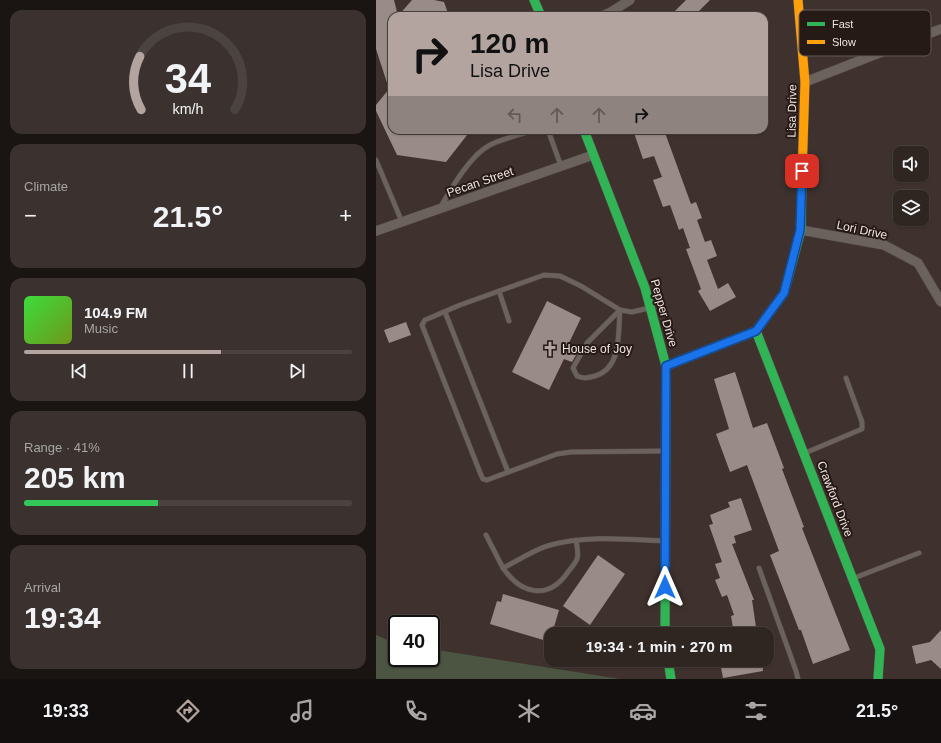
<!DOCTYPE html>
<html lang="en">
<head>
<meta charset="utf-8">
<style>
  body { margin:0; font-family:Arial,sans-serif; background:#3b322f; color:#f1f3f6; height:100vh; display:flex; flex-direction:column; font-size:15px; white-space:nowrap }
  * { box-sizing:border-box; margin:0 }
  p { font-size:13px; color:#a7a5a5 }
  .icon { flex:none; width:22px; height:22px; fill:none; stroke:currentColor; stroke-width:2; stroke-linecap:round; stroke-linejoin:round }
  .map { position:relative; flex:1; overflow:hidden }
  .drawer { display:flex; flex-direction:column; gap:10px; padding:10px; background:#1a1513; width:376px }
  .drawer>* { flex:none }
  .guide { position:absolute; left:12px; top:12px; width:380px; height:122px; border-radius:12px; box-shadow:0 1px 3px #0004,0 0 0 1px #4a4340; background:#b3a4a0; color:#111; overflow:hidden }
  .tools { position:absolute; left:517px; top:146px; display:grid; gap:8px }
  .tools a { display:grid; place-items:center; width:36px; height:36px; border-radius:8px; background:#2f2622; box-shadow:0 1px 3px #0004,0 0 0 1px #4a4340; font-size:20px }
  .speed { position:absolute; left:12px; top:615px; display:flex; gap:8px; font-size:20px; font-weight:700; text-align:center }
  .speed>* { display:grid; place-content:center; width:52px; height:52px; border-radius:50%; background:#2f2622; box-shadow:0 1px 3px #0004,0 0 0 1px #4a4340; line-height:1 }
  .speed .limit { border:2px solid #111; border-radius:6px; background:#fff; color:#111 }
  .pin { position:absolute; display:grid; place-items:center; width:34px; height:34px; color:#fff; margin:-17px; border-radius:8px; box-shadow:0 2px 6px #0006 }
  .me { position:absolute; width:44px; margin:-22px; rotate:0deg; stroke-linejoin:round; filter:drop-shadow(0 0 3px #0008) }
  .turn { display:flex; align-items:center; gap:14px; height:84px; padding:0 16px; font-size:18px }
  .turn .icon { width:52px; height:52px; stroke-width:2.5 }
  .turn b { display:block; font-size:28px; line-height:34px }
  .lanes { display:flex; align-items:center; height:38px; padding:0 16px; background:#0003; justify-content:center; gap:20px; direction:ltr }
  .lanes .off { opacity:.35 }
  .big { font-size:30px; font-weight:600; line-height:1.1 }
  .drawer .tile { flex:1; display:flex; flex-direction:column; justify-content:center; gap:6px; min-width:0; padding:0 14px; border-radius:12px; background:#3b322f }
  .drawer .dial { align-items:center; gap:0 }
  .dial svg { height:104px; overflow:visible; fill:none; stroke:#4a4340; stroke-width:7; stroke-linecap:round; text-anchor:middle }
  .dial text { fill:#f1f3f6; stroke:none }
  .song { display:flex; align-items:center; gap:12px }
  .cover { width:48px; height:48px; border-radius:6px; background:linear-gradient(135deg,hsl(120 70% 55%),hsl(80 70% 35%)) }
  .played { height:4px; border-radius:2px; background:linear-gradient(90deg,#b3a4a0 60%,#4a4340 60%) }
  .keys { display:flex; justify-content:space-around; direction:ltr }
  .heat { display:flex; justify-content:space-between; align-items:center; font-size:22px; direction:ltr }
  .charge { height:6px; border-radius:3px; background:linear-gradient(90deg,#34c759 41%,#4a4340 0) }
  .trip { position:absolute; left:168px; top:627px; width:230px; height:40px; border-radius:12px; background:#2f2622; box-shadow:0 1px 3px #0004,0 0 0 1px #4a4340; font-weight:600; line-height:40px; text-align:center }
  .dock { display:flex; height:64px; justify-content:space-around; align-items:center; background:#130f0e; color:#a7a5a5 }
  .dock .icon { width:28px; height:28px }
  .dock .selected { color:#b3a4a0 }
  .dock b { font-size:18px; color:#f1f3f6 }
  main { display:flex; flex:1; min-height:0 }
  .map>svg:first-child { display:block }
  .green { fill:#4c5541 }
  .building { fill:#998c88 }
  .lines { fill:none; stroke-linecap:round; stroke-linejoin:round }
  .lane-casing { stroke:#5a4f4b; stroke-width:5.5 }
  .street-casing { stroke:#5a4f4b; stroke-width:10 }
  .fast-casing { stroke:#5a4f4b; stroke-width:10 }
  .slow-casing { stroke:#5a4f4b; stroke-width:10 }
  .lane { stroke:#6b625e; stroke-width:4.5 }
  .street { stroke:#6b625e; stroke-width:9 }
  .fast { stroke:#30b455; stroke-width:9 }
  .slow { stroke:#ff9f0a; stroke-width:9 }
  .route-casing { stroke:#114b97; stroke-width:10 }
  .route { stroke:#1a73e8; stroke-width:7 }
  .labels { text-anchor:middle; stroke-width:4; stroke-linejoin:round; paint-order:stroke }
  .street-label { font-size:12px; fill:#f1e2dd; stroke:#251a16 }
  .poi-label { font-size:12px; fill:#f1e2dd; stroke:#251a16; text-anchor:start }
  .key { fill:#251a16; stroke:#625652; stroke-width:1 }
  .key-label { font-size:11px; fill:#f1e2dd }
</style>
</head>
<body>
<main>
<section class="drawer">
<div class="tile dial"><svg viewBox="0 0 100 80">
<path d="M14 69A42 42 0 1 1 86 69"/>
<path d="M14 69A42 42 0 0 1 13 28" stroke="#b3a4a0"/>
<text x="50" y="56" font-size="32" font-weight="700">34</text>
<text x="50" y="72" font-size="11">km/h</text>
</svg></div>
<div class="tile"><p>Climate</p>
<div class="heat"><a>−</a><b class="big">21.5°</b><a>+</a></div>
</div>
<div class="tile">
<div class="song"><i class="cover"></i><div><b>104.9 FM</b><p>Music</p></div></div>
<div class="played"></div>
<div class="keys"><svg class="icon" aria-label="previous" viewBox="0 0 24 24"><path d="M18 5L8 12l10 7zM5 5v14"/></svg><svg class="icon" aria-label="pause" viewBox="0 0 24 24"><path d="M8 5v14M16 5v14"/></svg><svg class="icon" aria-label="next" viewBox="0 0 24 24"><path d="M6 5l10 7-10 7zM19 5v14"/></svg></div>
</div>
<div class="tile"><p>Range · 41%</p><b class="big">205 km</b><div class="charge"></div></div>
<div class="tile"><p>Arrival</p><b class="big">19:34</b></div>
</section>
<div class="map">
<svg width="565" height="679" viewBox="0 0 565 679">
  <rect width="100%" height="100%" fill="#3f322e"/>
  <path class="green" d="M 0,635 L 21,644 L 21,658 L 55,658 L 55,649 L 244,679 L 0,679 Z"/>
  <g class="building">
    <path d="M 0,0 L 18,0 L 22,16 L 16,16 L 16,130 L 95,130 L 70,162 L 21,155 L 0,111 L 0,105 L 13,89 L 0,49 Z"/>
    <path d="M 36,0 L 58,0 L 68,2 L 73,16 L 22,16 Z"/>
    <path d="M 310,0 L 334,0 L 318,16 L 294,16 Z"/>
    <path d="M 257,130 L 288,130 L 315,204 L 320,202 L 326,218 L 321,220 L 329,242 L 335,240 L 341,256 L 331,260 L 342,289 L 352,283 L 360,297 L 334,311 L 322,291 L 325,289 L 310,249 L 314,248 L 307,228 L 303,230 L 294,205 L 287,207 L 277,180 L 286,177 L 278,156 L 267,159 Z"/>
    <path d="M 171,301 L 205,318 L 192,345 L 203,350 L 196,362 L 188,359 L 173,390 L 136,372 Z"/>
    <path d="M 30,322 L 35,335 L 13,343 L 8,330 Z"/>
    <path d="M 359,372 L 377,428 L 391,423 L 408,468 L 406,469 L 428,527 L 426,528 L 474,650 L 437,664 L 425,630 L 423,630 L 394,555 L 403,551 L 371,465 L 354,472 L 340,434 L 353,429 L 338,379 Z"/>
    <path d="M 365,498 L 376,530 L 358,536 L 360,543 L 356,544 L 378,600 L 376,600 L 381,634 L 358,634 L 355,616 L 358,615 L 351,595 L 346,597 L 339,580 L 344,578 L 339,564 L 346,562 L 333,525 L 337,524 L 334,515 L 354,507 L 352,502 Z"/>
    <path d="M 222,555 L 249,574 L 214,625 L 187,606 Z"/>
    <path d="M 127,594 L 183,610 L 176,634 L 175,634 L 174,642 L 114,624 L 121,601 L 125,602 Z"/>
    <path d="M 565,630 L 565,669 L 555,660 L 540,664 L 536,646 L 554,642 Z"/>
    <path d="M 358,660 L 386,660 L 387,671 L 347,678 L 344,662 Z"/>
  </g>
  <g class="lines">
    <g class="lane-casing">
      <g id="lane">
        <path d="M 172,130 L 185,166"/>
        <path d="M 0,160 L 26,222"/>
        <path d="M 64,208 C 75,189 94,155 114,145 C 128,138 144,135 158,130"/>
        <path d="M 123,291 L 133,321"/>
        <path d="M 273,308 L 256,312 L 244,310 L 205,286 L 184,276 L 168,275 L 84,305 L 49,320 L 46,325 L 105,475 L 107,479 L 111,480 L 181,454 L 195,452 L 287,451"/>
        <path d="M 244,310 C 242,333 246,368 219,376 C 211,378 208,379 201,376 L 197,368 L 211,343 Z"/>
        <path d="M 69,312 L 132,472"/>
        <path d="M 429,453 L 486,429 L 486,422 L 470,378"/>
        <path d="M 110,535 L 127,568"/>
        <path d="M 200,540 C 201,546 203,554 201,559 C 199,564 195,568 192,572 C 172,601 145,594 127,568 C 141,561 156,551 171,546 C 205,535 252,539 288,541"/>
        <path d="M 383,568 L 420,671 L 422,679"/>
        <path d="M 478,578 L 543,553"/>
      </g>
    </g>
    <g class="street-casing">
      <g id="street">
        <path d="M 226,16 L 235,12 L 254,0"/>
        <path d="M 429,82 L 565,29"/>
        <path d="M 425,230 L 508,245 L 542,263 L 565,302"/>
        <path d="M 0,231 L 217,155"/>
      </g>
    </g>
    <g class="fast-casing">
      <g id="fast">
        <path d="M 158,0 L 165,16"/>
        <path d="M 208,130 L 269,288 L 290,366 L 289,634"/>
        <path d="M 380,331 L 504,649 L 502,679"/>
        <path d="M 290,366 L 380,331 L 408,293 L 425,230 L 426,177"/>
        <path d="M 292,660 L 295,679"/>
      </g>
    </g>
    <g class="slow-casing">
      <path id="slow" d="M 422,0 L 429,82 L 426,177"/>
    </g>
    <use href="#lane" class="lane"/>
    <use href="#street" class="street"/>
    <use href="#fast" class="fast"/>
    <use href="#slow" class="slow"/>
  </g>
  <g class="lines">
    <g class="route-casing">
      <path id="route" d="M 289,587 L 290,366 L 380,331 L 408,293 L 424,230 L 426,171"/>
    </g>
    <use href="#route" class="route"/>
  </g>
  <defs>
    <g id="church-bare" transform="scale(1.2)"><path d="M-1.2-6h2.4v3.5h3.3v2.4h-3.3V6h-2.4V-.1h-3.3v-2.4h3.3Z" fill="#b3a4a0" stroke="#251a16" stroke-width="2.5" paint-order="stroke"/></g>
  </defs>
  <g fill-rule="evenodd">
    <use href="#church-bare" x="174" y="349"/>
  </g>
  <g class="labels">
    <g class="street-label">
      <text transform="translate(416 111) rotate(-89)" y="4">Lisa Drive</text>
      <text transform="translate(104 182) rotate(-19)" y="4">Pecan Street</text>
      <text transform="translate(486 230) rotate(12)" y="4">Lori Drive</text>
      <text transform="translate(288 313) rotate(74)" y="4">Pepper Drive</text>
      <text transform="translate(459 499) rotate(69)" y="4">Crawford Drive</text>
    </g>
    <g class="poi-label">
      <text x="186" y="353">House of Joy</text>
    </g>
  </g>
  <rect x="423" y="10" width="132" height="46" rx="6" class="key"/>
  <rect x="431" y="22" width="18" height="4" fill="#30b455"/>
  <rect x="431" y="40" width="18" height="4" fill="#ff9f0a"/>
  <g class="key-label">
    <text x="456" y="28">Fast</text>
    <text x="456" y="46">Slow</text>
  </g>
</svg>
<div class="tools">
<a><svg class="icon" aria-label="sound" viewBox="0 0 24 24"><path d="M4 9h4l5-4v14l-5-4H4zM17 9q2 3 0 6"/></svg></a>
<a><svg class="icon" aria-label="layers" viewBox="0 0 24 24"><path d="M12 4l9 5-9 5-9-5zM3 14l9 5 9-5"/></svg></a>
</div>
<div class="speed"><div class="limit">40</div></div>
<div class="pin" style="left:426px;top:171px;background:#d93025"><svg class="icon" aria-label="arrive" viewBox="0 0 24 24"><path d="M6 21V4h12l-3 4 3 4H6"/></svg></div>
<svg class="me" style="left:289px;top:587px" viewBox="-20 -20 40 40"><path d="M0-17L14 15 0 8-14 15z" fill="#1a73e8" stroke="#fff" stroke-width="4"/></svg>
<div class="trip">19:34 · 1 min · 270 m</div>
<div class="guide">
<div class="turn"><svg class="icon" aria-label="right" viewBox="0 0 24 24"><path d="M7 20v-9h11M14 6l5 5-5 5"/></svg><div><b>120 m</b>Lisa Drive</div></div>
<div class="lanes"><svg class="icon off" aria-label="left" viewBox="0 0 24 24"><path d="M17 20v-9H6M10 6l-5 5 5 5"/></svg><svg class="icon off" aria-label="ahead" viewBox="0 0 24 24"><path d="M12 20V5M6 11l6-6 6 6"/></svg><svg class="icon off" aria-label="ahead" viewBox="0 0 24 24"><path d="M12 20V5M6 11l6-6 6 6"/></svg><svg class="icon" aria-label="right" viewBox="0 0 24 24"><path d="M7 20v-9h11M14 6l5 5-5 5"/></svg></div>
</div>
</div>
</main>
<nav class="dock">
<b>19:33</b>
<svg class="icon selected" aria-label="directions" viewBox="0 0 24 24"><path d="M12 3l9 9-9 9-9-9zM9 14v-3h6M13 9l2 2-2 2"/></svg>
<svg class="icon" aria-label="music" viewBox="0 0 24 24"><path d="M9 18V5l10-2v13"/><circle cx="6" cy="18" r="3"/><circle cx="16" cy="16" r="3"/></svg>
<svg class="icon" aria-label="phone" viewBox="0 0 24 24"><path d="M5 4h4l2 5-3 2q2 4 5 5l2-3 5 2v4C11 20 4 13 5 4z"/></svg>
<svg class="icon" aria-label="climate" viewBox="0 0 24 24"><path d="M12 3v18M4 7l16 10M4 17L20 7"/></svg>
<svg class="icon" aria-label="car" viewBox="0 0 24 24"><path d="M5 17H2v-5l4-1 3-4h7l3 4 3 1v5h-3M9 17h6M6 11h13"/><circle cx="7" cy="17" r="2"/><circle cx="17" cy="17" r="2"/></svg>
<svg class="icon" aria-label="filters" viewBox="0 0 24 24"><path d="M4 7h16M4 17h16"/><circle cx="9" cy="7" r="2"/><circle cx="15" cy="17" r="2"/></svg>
<b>21.5°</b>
</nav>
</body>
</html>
